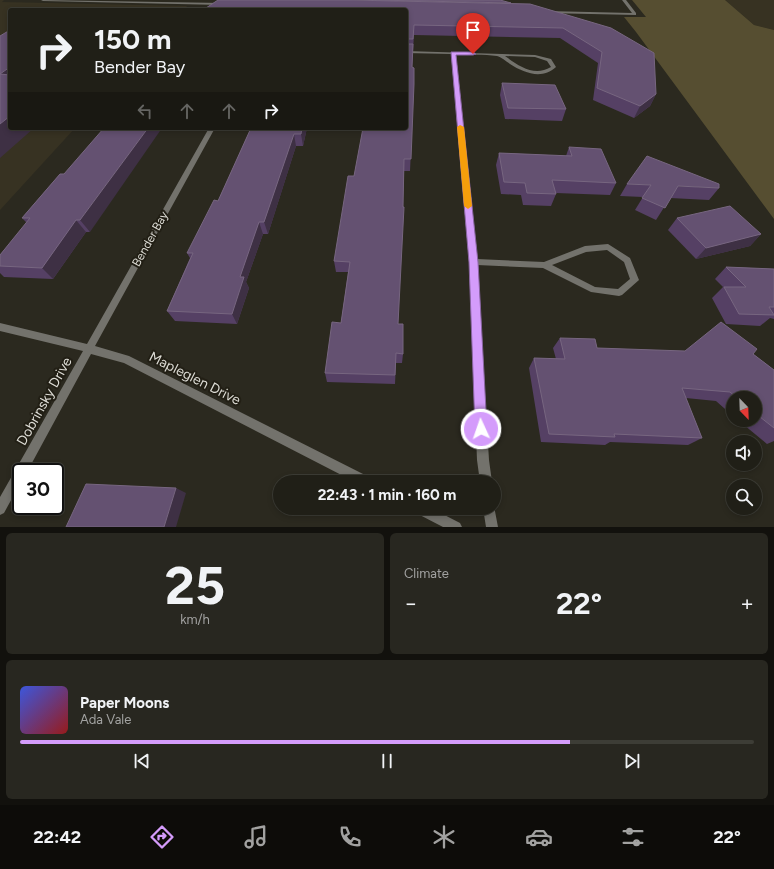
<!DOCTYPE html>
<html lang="en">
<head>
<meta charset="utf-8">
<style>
  body { margin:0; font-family:Figtree,sans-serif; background:#282720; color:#f1f3f6; height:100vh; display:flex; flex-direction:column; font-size:15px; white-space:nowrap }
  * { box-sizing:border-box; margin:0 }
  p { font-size:13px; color:#a2a2a1 }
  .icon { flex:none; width:22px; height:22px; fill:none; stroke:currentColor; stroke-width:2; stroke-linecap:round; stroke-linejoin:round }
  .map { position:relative; height:527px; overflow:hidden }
  .sheet { display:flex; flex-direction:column; gap:6px; padding:6px; background:#12110d; flex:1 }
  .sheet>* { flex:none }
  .guide { position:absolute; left:8px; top:8px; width:400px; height:122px; border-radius:4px; box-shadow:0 2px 6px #0003,0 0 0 1px #3d3d36; background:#201f17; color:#f1f3f6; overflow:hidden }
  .needle { width:26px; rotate:157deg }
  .buttons { position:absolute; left:726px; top:391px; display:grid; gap:8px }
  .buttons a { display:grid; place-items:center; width:36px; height:36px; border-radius:50%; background:#201f17; box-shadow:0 2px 6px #0003,0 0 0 1px #3d3d36; font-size:20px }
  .speed { position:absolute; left:12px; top:463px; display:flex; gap:8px; font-size:20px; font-weight:700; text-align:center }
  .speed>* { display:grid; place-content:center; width:52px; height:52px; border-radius:50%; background:#201f17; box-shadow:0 2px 6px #0003,0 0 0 1px #3d3d36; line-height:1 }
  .speed .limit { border:2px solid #111; border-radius:6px; background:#fff; color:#111 }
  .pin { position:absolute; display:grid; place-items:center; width:34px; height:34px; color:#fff; margin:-41px -17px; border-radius:50% 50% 50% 0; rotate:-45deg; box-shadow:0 0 4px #0007 }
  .pin .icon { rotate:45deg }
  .me { position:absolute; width:44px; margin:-22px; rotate:357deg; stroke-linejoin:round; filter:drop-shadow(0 0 3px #0008) }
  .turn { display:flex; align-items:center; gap:14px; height:84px; padding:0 20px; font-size:18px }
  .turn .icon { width:52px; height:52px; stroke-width:2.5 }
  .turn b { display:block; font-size:28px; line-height:34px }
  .lanes { display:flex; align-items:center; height:38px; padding:0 20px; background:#0003; justify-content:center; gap:20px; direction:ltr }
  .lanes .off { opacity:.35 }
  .big { font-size:30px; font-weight:700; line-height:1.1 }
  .sheet .tile { flex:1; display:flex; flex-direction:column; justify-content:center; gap:6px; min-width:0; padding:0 14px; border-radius:6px; background:#282720 }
  .sheet .dial { align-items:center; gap:0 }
  .dial b { font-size:52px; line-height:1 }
  .song { display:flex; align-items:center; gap:12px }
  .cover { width:48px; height:48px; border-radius:6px; background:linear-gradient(135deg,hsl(230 70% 55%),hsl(0 70% 35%)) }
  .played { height:4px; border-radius:2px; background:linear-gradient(90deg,#d49cfb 75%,#3d3d36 75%) }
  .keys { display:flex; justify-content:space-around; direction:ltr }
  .heat { display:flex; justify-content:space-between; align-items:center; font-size:22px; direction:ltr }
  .sheet .tiles { flex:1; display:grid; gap:6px; grid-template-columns:1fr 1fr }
  .tile:last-child { grid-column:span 2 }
  .trip { position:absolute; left:273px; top:475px; width:228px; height:40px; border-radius:20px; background:#201f17; box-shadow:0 2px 6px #0003,0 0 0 1px #3d3d36; font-weight:700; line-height:40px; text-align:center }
  .tabs { display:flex; height:64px; justify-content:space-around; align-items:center; background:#0d0c09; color:#a2a2a1 }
  .tabs .icon { width:28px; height:28px }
  .tabs .on { color:#d49cfb }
  .tabs b { font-size:18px; color:#f1f3f6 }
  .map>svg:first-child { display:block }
  .built { fill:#373222 }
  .green { fill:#564e31 }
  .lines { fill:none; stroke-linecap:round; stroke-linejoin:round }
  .lane { fill:#73726c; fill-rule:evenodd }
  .street { fill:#73726c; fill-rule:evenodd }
  .wall { fill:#554064 }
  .shaded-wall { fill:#3e3044 }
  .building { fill:#645171; stroke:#776680 }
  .route { fill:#d49cfb; stroke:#8a65a3 }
  .slow { fill:#f59e0b }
  .labels { text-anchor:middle; stroke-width:4; stroke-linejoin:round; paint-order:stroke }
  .street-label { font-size:12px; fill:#dddcd5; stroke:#221f15 }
  .near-street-label { font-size:14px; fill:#dddcd5; stroke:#221f15 }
</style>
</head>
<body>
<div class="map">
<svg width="774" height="527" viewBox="0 0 774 527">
  <rect width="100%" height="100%" fill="#2b291f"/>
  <g class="built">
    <path d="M 0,0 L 4,0 L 2,2 L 187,6 L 184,10 L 10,10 L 10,128 L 75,128 L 0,210 Z"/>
    <path d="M 725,0 L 774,0 L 774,30 L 754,25 Z"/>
  </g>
  <path class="green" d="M 632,0 L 725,0 L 754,25 L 774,30 L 774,219 L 636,32 L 624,17 L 646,17 Z"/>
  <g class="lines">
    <g class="lane">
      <path d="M 41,0 L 222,3 L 224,4 L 222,5 L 43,1 Z"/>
      <path d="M 622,0 L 626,0 L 636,13 L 636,15 L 546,13 L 544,12 L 546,11 L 632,13 Z"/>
    </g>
    <g class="street">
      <path d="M 406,51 L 535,55 L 551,59 L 556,67 C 542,80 524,73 510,64 C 506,61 501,57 497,56 C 484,54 469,55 456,55 L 477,259 L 544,262 L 585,246 L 608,244 L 630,258 L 639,280 L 622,295 L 619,296 L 591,292 L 543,268 L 477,265 L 489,460 L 492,482 L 480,482 L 477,460 L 469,262 L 451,54 L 406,53 ZM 505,56 L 535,57 L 547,61 L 551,67 C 534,77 519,66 505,56 ZM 607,250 L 624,262 L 630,279 L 618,289 L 595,287 L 552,265 L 586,252 Z"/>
      <path d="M 209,128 L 215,128 L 95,346 L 129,356 L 371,478 L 373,482 L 355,482 L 124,363 L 91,354 L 27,472 L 21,472 L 21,482 L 4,513 L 0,515 L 0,497 L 83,351 L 0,331 L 0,323 L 87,344 Z"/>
      <path d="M 494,506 L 498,527 L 486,527 L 483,508 L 494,508 Z"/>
      <path d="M 412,508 L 431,508 L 460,523 L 462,527 L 443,527 L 414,512 Z"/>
    </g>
  </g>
  <g class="wall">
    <path d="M 511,4 L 611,28 L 656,94 L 650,106 L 634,118 L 593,100 L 598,63 L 560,38 L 414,35 L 412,67 L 414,84 L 410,171 L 404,171 L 398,324 L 403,354 L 402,363 L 396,363 L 395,384 L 327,382 L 325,373 L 341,323 L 348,272 L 336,272 L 334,261 L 354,176 L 406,10 Z"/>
    <path d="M 502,83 L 566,109 L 562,121 L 505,119 L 500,95 Z"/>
    <path d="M 251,128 L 307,128 L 303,146 L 296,146 L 268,234 L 263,234 L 246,282 L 249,288 L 237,324 L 175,321 L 167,311 L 190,258 L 187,253 L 218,201 Z"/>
    <path d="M 569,147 L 616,183 L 610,195 L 556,193 L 556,194 L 551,206 L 523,205 L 521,195 L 501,194 L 496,165 L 499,153 L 566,156 Z"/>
    <path d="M 60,174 L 90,232 L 86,232 L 53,279 L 4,277 L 0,273 L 0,255 L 27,223 L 22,218 Z"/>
    <path d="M 627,184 L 719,188 L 709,200 L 670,198 L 656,220 L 635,210 L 643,197 L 620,196 Z"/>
    <path d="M 677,218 L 761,234 L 750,246 L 696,259 L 668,230 Z"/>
    <path d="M 726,267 L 774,269 L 774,319 L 770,318 L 760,326 L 726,324 L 712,298 L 723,287 L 715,279 Z"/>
    <path d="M 560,338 L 597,348 L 753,354 L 774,370 L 774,441 L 767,444 L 738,420 L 755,420 L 755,398 L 733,398 L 733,416 L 716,401 L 686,398 L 702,438 L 688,445 L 610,442 L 605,445 L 541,442 L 529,368 L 534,358 L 556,359 L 553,348 Z"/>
  </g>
  <g class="shaded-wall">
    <path d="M 10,67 L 10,88 L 0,74 Z"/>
    <path d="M 656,94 L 650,106 L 634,118 L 640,106 Z"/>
    <path d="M 10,116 L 10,128 L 34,128 L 0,158 L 0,124 Z"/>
    <path d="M 148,128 L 162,128 L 90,232 L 80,220 Z"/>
    <path d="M 302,128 L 307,128 L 303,146 L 301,134 Z"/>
    <path d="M 294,134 L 296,146 L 268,234 L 264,222 Z"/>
    <path d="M 76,220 L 86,232 L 53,279 L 42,268 Z"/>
    <path d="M 259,222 L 263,234 L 246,282 L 249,288 L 237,324 L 232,314 L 240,277 Z"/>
    <path d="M 761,234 L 750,246 L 696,259 L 706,248 Z"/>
    <path d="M 176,488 L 186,493 L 176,527 L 164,527 Z"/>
  </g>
  <g class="building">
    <path d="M 218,0 L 350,0 L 530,4 L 611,28 L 654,53 L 656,94 L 640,106 L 597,88 L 602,52 L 563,28 L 414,25 L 413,39 L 406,39 L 406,10 L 203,10 Z"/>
    <path d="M 375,0 L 500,0 L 511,3 Z"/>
    <path d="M 10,30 L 10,67 L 0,74 L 0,36 Z"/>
    <path d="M 406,44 L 413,44 L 412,67 L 414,68 L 414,84 L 411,159 L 404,159 L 403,207 L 404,207 L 398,324 L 403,324 L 403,354 L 396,353 L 395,375 L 325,373 L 332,322 L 341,323 L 350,262 L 334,261 L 348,176 L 354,176 L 363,128 L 406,128 Z"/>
    <path d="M 0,74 L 10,75 L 10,116 L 0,124 Z"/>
    <path d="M 502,83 L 555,85 L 566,109 L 508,108 Z"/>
    <path d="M 104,128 L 148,128 L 80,220 L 76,220 L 42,268 L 0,266 L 0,255 L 30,218 L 22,218 L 60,174 L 64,174 Z"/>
    <path d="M 251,128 L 302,128 L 301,134 L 294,134 L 264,222 L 259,222 L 240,277 L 244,277 L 232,314 L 167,311 L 193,253 L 187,253 L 214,200 L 218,201 Z"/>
    <path d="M 569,147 L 601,149 L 616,183 L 552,180 L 556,194 L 527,193 L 525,183 L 504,182 L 499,153 L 572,156 Z"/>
    <path d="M 647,156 L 719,184 L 719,188 L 678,186 L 665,208 L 642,198 L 651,185 L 627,184 Z"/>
    <path d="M 730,206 L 761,234 L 706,248 L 677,218 Z"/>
    <path d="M 726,267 L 774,269 L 774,307 L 769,307 L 774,315 L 739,314 L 724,287 L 746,287 Z"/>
    <path d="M 721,322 L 757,349 L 753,354 L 774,370 L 774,428 L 755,413 L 755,398 L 737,398 L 730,392 L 682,388 L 702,438 L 614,434 L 615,437 L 549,434 L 534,358 L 565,359 L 560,338 L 595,339 L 597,348 L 685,351 Z"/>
    <path d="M 86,484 L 176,488 L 164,527 L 66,527 Z"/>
  </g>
  <path class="route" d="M 451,52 L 473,52 L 476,54 L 473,55 L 456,55 L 478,262 L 487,429 L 486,434 L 481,435 L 477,434 L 475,429 L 469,262 Z"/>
  <path class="slow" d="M 460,125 L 464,127 L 472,206 L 468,209 L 464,206 L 457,127 Z"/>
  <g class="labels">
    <g class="street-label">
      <text transform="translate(150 239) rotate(-61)" y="4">Bender Bay</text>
    </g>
    <g class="near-street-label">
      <text transform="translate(195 378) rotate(27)" y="5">Mapleglen Drive</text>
      <text transform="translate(44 401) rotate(-61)" y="5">Dobrinsky Drive</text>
    </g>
  </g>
</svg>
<div class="buttons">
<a><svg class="needle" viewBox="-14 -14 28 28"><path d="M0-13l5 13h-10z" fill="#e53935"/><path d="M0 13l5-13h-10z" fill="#a2a2a1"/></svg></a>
<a><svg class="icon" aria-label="sound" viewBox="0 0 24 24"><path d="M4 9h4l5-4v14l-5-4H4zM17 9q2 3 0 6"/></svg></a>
<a><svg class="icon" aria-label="search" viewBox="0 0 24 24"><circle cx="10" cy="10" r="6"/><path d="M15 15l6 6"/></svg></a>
</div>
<div class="speed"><div class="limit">30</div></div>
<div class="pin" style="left:473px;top:54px;background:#d93025"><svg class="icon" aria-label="arrive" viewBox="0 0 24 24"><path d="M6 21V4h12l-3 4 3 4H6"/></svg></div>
<svg class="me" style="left:481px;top:429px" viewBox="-20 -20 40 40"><circle r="17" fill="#d49cfb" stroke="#fff" stroke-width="3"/><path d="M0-11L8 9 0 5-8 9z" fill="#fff"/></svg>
<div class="trip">22:43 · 1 min · 160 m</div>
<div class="guide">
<div class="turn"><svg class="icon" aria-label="right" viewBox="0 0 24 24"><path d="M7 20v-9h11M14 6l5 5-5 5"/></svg><div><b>150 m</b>Bender Bay</div></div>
<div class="lanes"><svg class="icon off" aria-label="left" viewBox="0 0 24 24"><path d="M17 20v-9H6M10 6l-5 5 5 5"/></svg><svg class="icon off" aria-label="ahead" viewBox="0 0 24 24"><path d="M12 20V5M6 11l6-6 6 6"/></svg><svg class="icon off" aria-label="ahead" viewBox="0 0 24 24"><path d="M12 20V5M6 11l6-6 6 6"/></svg><svg class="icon" aria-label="right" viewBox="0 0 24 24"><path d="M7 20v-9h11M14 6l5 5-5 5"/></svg></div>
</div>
</div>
<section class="sheet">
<div class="tiles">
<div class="tile dial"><b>25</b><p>km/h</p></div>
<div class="tile"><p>Climate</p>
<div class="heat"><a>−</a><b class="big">22°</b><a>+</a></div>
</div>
<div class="tile">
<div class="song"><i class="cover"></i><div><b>Paper Moons</b><p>Ada Vale</p></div></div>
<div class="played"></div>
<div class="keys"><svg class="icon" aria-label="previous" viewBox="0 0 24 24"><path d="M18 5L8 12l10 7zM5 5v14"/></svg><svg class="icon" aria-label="pause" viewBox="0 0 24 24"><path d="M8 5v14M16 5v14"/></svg><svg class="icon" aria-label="next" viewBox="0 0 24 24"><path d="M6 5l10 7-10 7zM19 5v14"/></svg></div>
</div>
</div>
</section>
<nav class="tabs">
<b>22:42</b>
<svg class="icon on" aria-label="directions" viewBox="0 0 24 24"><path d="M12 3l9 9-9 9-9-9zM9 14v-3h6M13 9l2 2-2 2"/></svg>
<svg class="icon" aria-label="music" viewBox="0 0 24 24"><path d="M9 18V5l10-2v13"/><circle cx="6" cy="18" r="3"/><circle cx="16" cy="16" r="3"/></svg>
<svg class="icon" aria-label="phone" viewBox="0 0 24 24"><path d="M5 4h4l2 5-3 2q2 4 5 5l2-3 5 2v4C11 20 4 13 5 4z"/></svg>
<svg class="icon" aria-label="climate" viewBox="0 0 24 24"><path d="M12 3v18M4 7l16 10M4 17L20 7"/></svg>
<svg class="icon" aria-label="car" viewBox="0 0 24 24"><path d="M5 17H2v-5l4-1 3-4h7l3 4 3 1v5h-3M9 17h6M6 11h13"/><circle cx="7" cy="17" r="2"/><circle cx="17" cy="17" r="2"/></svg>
<svg class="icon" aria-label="filters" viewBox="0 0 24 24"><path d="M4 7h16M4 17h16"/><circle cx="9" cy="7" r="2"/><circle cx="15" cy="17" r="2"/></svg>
<b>22°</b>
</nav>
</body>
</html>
